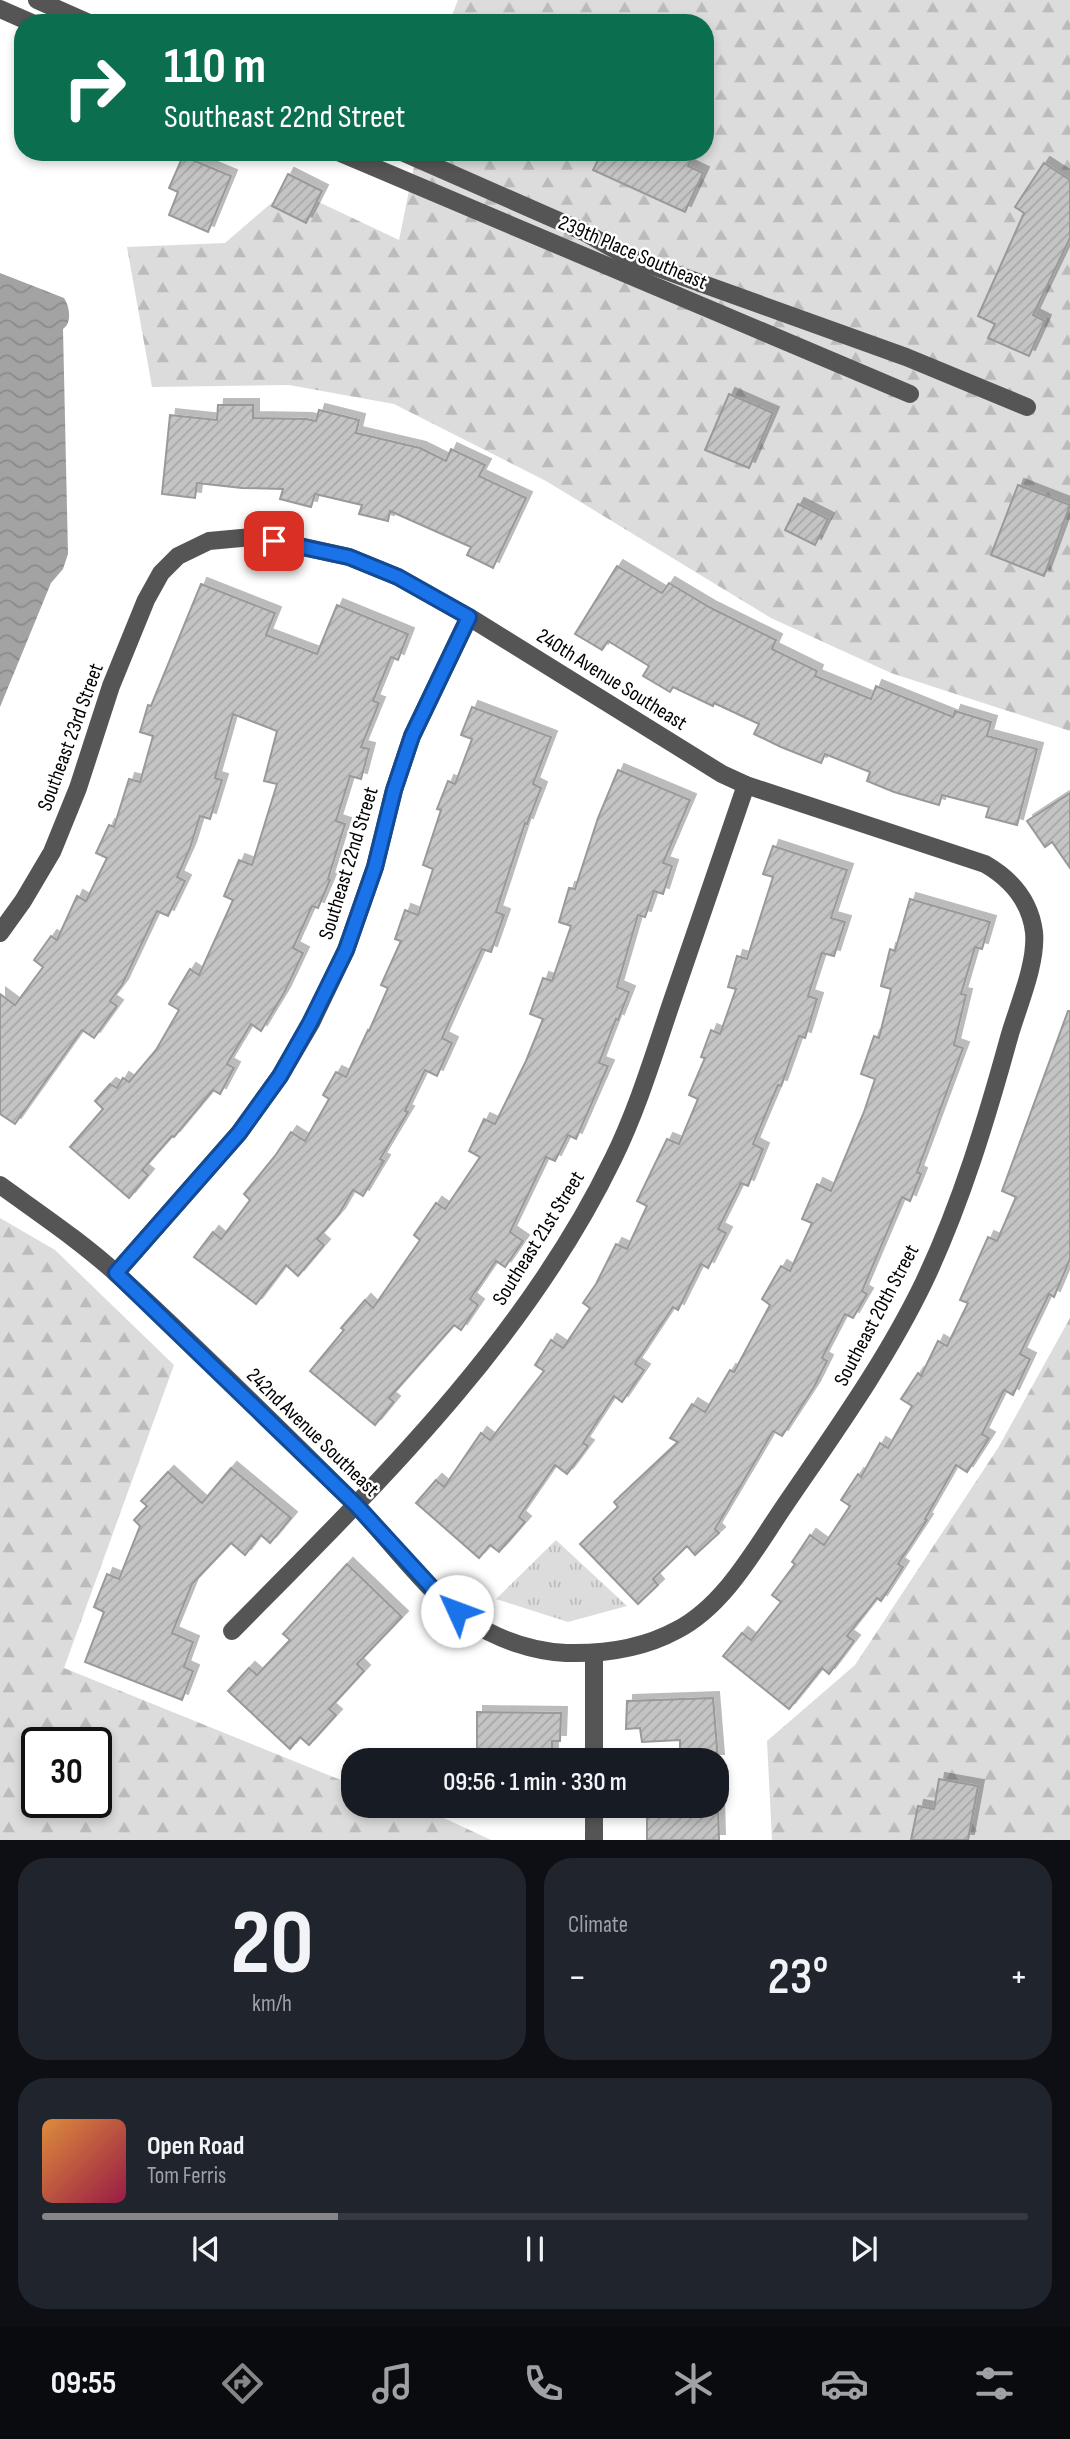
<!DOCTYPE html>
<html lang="en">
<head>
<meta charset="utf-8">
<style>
  body { margin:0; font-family:"Sofia Sans Condensed",sans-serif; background:#20242c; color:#f1f3f6; height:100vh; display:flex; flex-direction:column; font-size:26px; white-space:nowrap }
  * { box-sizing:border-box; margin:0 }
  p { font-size:23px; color:#9ea1a6 }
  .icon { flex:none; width:38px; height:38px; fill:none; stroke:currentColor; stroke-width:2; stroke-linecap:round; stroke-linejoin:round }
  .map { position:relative; height:1840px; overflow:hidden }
  .panel { display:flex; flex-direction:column; gap:18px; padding:18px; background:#0d0f14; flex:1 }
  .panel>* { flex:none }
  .top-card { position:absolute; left:14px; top:14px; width:700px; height:147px; border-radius:28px; box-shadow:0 4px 10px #0003; background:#0b6e4f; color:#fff; overflow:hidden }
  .speed { position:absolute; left:21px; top:1727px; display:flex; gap:14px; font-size:35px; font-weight:700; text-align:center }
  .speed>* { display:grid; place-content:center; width:91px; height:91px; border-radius:50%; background:#171b24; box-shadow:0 4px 10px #0003; line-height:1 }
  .speed .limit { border:4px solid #111; border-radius:10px; background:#fff; color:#111 }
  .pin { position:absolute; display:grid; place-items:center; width:60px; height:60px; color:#fff; margin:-30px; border-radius:14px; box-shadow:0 4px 10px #0006 }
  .me { position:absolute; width:77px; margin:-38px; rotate:313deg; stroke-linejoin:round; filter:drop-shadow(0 0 5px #0008) }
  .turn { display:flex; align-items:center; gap:24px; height:147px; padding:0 35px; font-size:32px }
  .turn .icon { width:91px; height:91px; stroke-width:2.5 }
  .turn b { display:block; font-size:49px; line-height:60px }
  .big { font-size:52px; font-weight:600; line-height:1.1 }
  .panel .widget { flex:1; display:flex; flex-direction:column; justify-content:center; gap:10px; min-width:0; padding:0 24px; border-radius:28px; background:#20242c }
  .panel .dial { align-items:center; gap:0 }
  .dial b { font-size:91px; line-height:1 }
  .song { display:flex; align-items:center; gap:21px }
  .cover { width:84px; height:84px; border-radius:10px; background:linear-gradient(135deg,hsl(30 70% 55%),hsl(340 70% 35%)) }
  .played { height:7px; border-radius:4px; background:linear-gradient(90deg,#858687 30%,#363941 30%) }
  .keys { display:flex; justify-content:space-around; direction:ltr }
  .heat { display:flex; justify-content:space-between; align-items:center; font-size:38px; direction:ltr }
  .panel .tiles { flex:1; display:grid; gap:18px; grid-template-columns:1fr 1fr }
  .widget:last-child { grid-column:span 2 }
  .trip { position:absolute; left:341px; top:1748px; width:388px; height:70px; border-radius:28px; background:#171b24; box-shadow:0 4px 10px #0003; font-weight:600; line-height:70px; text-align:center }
  .menu { display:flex; height:112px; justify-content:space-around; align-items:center; background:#090b0e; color:#9ea1a6 }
  .menu .icon { width:49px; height:49px }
  .menu .on { color:#858687 }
  .menu b { font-size:32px; color:#f1f3f6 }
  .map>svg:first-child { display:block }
  .grass { fill:url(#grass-tufts) }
  .forest { fill:url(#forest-firs); fill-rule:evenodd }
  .water { fill:url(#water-waves) }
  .building { fill:url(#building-hatch); stroke:#999; stroke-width:2; filter:url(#shadow) }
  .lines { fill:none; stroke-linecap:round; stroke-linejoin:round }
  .minor { stroke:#555; stroke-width:18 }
  .route-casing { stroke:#114b97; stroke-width:18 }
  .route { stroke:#1a73e8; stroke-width:12 }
  .labels { text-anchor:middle; stroke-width:5; stroke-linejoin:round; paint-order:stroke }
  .street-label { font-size:21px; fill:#000; stroke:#fff }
</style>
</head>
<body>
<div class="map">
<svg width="1070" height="1841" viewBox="0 0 1070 1841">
  <defs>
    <pattern id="grass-tufts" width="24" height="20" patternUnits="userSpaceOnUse" patternTransform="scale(1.75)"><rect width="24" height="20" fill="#dcdcdc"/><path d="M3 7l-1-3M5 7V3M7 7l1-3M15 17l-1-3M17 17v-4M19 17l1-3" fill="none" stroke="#bbb"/></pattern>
    <pattern id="forest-firs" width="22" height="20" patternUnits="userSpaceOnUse" patternTransform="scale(1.75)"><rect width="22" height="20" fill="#dcdcdc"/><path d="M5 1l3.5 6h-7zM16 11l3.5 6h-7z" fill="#bbb"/></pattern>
    <pattern id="water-waves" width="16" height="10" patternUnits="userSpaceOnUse" patternTransform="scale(1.75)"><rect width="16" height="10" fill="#a3a3a3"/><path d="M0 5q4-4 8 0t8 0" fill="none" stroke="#8b8b8b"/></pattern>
    <pattern id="building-hatch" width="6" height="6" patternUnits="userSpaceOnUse" patternTransform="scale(1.75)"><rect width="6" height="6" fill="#c4c4c4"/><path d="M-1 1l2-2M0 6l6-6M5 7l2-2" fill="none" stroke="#a7a7a7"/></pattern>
    <filter id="shadow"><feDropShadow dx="6" dy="-6" stdDeviation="0" flood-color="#0004"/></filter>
  </defs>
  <rect width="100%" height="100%" fill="#fff"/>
  <path class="grass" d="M 556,1540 L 627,1606 L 568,1622 L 496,1599 Z"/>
  <g class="forest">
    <path d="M 458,0 L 1070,0 L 1070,731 L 891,673 L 771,618 L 546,481 L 394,404 L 289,385 L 152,387 L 127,247 L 225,243 L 289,188 L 399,240 L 417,152 L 705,152 L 705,23 L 449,23 Z"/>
    <path d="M 0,1218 L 55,1250 L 174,1365 L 64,1668 L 353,1785 L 354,1806 L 410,1806 L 446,1819 L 491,1840 L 0,1840 ZM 96,1743 L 96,1802 L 37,1802 L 37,1743 Z"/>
    <path d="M 1070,1318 L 1070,1840 L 772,1840 L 767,1741 L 855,1665 L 998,1448 Z"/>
  </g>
  <path class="water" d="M 0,273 L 64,298 C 70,307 72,323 63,329 L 68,554 L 63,569 L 51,583 L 0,707 Z"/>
  <g class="building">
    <path d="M 602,152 L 695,152 L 688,166 L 703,173 L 685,212 L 593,170 Z"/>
    <path d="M 183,156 L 231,176 L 208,232 L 169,215 L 178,192 L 169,188 Z"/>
    <path d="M 1044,163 L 1070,180 L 1070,238 L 1033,315 L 1045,321 L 1029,356 L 988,338 L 995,324 L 978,316 L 1024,213 L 1015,207 Z"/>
    <path d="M 288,174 L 322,191 L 306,223 L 272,206 Z"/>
    <path d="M 729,394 L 773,413 L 749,468 L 705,450 Z"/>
    <path d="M 218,405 L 253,405 L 253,418 L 306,419 L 316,421 L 319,410 L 359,420 L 356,433 L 420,448 L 446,461 L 451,449 L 485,465 L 479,476 L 526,498 L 493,568 L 467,555 L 471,547 L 390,511 L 388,521 L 359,514 L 362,505 L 315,494 L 311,507 L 280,499 L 283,489 L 242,488 L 197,483 L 195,498 L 162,494 L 170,415 L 217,420 Z"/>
    <path d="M 1018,485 L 1070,505 L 1044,576 L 991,555 Z"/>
    <path d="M 798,504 L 828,519 L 815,545 L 785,530 Z"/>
    <path d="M 617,566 L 662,593 L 669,583 L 711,608 L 776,640 L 772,649 L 817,671 L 815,676 L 871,699 L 876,686 L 953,717 L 955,711 L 991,722 L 987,736 L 1037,749 L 1017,825 L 986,817 L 989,807 L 942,795 L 939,805 L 894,792 L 867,781 L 870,772 L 825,754 L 821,763 L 781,747 L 754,734 L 759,724 L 714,703 L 713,706 L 673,687 L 670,692 L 643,676 L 649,666 L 608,641 L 602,650 L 575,634 Z"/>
    <path d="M 201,584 L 275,613 L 266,635 L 317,654 L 337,605 L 408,634 L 398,660 L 391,657 L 373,701 L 379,703 L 361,747 L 369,749 L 361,779 L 350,776 L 336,821 L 345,824 L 328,879 L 330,880 L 318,908 L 312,906 L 293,948 L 303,953 L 284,993 L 261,1031 L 251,1024 L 227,1064 L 234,1068 L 220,1094 L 213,1090 L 174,1137 L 172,1136 L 142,1170 L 148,1175 L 129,1198 L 70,1147 L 103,1109 L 95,1101 L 110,1084 L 117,1088 L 123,1078 L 129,1082 L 156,1050 L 179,1010 L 169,1004 L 190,969 L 199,975 L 233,900 L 224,896 L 239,860 L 252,865 L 277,784 L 264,781 L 277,731 L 233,714 L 215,778 L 222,780 L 210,819 L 200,816 L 190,848 L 177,877 L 185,881 L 168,916 L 157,911 L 122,985 L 110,1001 L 117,1006 L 94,1038 L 82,1030 L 15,1124 L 0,1114 L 0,994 L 15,1005 L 43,967 L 34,960 L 51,936 L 57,940 L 77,896 L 86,901 L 107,858 L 96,853 L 109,825 L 114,827 L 129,779 L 140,782 L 153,736 L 140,732 L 148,705 L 151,706 Z"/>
    <path d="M 472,707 L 551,737 L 533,784 L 541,788 L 527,824 L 525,823 L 496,912 L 504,915 L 491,952 L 482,949 L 442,1038 L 452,1043 L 437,1076 L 425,1070 L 405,1111 L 408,1112 L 380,1159 L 384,1161 L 363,1196 L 353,1190 L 339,1214 L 317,1239 L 324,1245 L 298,1276 L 286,1265 L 256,1304 L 194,1257 L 213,1232 L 221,1239 L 250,1200 L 244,1194 L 275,1156 L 291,1132 L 305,1141 L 329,1099 L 323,1095 L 336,1072 L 346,1077 L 368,1030 L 369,1031 L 388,988 L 381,985 L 401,941 L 395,939 L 405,910 L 418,915 L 433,869 L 423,865 L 441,810 L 437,809 L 448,781 L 455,784 L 472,739 L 461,735 Z"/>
    <path d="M 618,770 L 690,800 L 663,863 L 672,866 L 663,894 L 654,891 L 645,917 L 638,915 L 617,987 L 629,992 L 618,1020 L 616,1019 L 599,1063 L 608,1066 L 576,1139 L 568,1135 L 555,1161 L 546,1157 L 510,1232 L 523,1241 L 505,1267 L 496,1261 L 470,1299 L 478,1305 L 461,1330 L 454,1325 L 389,1398 L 394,1402 L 375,1425 L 310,1371 L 344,1330 L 341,1328 L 365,1300 L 373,1308 L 420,1240 L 414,1235 L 436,1203 L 445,1209 L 480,1157 L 469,1151 L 484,1119 L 495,1124 L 526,1061 L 543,1019 L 530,1014 L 543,978 L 552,981 L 571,926 L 559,922 L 569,888 L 575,889 L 598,818 Z"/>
    <path d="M 1070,793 L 1070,868 L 1052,842 L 1045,847 L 1027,821 Z"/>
    <path d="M 773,846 L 847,870 L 831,918 L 845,922 L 834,956 L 822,953 L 808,996 L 817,999 L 805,1038 L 799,1036 L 781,1086 L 778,1085 L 753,1144 L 763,1149 L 748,1186 L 741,1183 L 718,1229 L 726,1233 L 708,1268 L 701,1264 L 678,1310 L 673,1307 L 635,1364 L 644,1370 L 622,1402 L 614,1396 L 583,1443 L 588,1446 L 567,1474 L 555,1465 L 519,1517 L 525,1522 L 499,1552 L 490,1545 L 479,1558 L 416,1503 L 436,1480 L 444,1487 L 481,1433 L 490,1440 L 544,1371 L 535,1365 L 551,1340 L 563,1348 L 590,1308 L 583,1303 L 596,1284 L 616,1244 L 627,1249 L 647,1206 L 637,1201 L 667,1139 L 679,1144 L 698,1099 L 689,1095 L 705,1058 L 701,1057 L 711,1030 L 720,1034 L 736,989 L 728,987 L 737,956 L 747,959 L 773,877 L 763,874 Z"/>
    <path d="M 910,899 L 990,922 L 982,949 L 975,947 L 961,994 L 966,995 L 954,1045 L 963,1048 L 917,1172 L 921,1174 L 910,1201 L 902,1197 L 862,1291 L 867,1294 L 853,1318 L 845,1314 L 822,1358 L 827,1361 L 814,1387 L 782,1436 L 773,1431 L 715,1529 L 719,1533 L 695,1555 L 687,1546 L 653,1579 L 658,1585 L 638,1604 L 580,1544 L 618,1507 L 614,1502 L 678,1442 L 670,1438 L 692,1404 L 705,1412 L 730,1370 L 734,1372 L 770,1305 L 762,1299 L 781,1266 L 790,1271 L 812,1223 L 802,1219 L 817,1184 L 831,1191 L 864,1112 L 875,1079 L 861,1074 L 874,1036 L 879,1038 L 891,989 L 881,986 L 890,949 L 895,951 Z"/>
    <path d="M 1068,1011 L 1070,1011 L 1070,1259 L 1054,1297 L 1049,1294 L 1020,1354 L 1030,1359 L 1013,1395 L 1004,1390 L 982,1434 L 989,1438 L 967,1472 L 956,1465 L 925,1519 L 927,1520 L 898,1564 L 903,1567 L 881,1601 L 877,1598 L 847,1636 L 854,1641 L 829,1674 L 822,1668 L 789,1709 L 723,1656 L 742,1633 L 751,1640 L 781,1602 L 772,1595 L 795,1564 L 792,1562 L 810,1535 L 824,1545 L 850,1506 L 841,1500 L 858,1474 L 861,1477 L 880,1443 L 888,1448 L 912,1406 L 901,1399 L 918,1373 L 921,1376 L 938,1341 L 947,1346 L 968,1303 L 960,1300 L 988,1237 L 997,1241 L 1016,1197 L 1002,1191 Z"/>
    <path d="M 231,1468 L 291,1518 L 270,1543 L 261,1535 L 245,1555 L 231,1543 L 192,1584 L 172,1633 L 193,1642 L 184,1667 L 193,1671 L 182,1700 L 85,1662 L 104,1612 L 94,1607 L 107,1574 L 119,1579 L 140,1526 L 134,1520 L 147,1506 L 141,1501 L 168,1472 L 202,1503 Z"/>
    <path d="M 347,1564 L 402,1617 L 357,1664 L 364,1671 L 329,1709 L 336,1715 L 309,1745 L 300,1737 L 290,1749 L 228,1691 L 249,1668 L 257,1675 L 290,1640 L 283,1634 Z"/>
    <path d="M 713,1698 L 718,1760 L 680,1760 L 680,1740 L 642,1742 L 640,1728 L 626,1729 L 627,1701 Z"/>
    <path d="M 477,1712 L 561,1713 L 560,1741 L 552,1741 L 552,1760 L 515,1760 L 515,1756 L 477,1756 Z"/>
    <path d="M 939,1779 L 978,1786 L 968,1840 L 911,1840 L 918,1806 L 934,1809 Z"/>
    <path d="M 647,1806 L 718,1806 L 719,1840 L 647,1840 Z"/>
  </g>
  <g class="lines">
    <g class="minor">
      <path d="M 37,0 L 89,23"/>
      <path d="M 0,9 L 32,23"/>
      <path d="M 338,152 L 910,394"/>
      <path d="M 402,152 L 584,232 L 628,257 L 906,357 L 1027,407"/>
      <path d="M 0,933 L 23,901 L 52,852 L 78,788 L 111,686 L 146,600 L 161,573 L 178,556 L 209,541 L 252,537 L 295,545 L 349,557 L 398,577 L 469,617 L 722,774 L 746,785 L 985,864 C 1011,879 1030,901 1034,932 C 1037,962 1019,1004 1010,1034 C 987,1118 961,1204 924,1282 C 886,1361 834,1433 785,1505 C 755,1549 725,1605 677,1630 C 644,1648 603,1654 566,1653 C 532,1651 497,1639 468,1620 C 426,1592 388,1537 352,1501 C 275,1425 198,1348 118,1275 C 82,1242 40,1214 0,1185"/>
      <path d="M 116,1273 L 239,1133 L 280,1076 L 311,1023 L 346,950 L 375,867 L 394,790 L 412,736 L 469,617"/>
      <path d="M 232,1631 C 373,1488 524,1343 613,1159 C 638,1108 654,1054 672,1001 C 697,929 721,857 746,785"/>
      <path d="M 594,1653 L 594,1760"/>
      <path d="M 594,1841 L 594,1806"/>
    </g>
  </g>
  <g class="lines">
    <g class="route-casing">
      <path id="route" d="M 274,541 L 349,557 L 398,577 L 469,617 L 412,736 L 394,790 L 375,867 L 346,950 L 310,1023 L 280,1076 L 239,1133 L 116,1273 L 356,1505 L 445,1602 L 457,1611"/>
    </g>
    <use href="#route" class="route"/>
  </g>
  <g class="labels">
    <g class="street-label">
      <text transform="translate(633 252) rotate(23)" y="7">239th Place Southeast</text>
      <text transform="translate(612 679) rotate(32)" y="7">240th Avenue Southeast</text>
      <text transform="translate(70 737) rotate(-70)" y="7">Southeast 23rd Street</text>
      <text transform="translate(348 863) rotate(-73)" y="7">Southeast 22nd Street</text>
      <text transform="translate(538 1238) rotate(-58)" y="7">Southeast 21st Street</text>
      <text transform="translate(876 1315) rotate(-62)" y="7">Southeast 20th Street</text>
      <text transform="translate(313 1432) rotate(44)" y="7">242nd Avenue Southeast</text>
    </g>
  </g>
</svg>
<div class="speed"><div class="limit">30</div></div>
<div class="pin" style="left:274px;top:541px;background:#d93025"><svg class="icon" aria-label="arrive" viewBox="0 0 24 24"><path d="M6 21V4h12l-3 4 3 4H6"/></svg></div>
<svg class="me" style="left:457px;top:1611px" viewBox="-20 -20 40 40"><circle r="19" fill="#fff"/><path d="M0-13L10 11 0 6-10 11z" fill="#1a73e8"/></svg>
<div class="trip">09:56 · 1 min · 330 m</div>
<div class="top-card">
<div class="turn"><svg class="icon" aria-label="right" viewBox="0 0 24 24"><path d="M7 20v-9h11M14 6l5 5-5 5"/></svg><div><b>110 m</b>Southeast 22nd Street</div></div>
</div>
</div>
<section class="panel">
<div class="tiles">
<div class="widget dial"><b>20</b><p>km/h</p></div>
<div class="widget"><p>Climate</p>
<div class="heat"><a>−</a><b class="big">23°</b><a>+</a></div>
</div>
<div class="widget">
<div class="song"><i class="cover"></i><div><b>Open Road</b><p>Tom Ferris</p></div></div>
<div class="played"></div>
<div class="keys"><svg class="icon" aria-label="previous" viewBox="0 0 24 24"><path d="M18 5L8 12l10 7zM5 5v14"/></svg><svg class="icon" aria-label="pause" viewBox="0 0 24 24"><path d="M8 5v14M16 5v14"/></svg><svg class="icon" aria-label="next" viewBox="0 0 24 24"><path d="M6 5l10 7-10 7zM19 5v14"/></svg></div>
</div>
</div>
</section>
<nav class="menu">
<b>09:55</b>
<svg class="icon on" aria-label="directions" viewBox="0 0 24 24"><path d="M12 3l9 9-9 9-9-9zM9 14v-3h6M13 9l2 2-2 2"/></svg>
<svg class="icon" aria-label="music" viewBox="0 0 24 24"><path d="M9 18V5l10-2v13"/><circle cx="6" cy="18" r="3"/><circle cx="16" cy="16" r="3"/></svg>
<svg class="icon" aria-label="phone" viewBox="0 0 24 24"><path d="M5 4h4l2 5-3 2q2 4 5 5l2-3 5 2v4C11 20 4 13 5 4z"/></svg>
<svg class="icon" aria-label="climate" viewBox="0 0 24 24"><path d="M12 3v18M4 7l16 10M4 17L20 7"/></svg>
<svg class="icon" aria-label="car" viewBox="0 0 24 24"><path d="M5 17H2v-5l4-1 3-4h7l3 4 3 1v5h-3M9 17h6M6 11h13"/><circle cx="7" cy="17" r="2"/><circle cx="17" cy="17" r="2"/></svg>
<svg class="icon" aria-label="filters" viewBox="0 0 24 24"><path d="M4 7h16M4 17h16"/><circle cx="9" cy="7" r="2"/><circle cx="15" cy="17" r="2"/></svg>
</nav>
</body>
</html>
